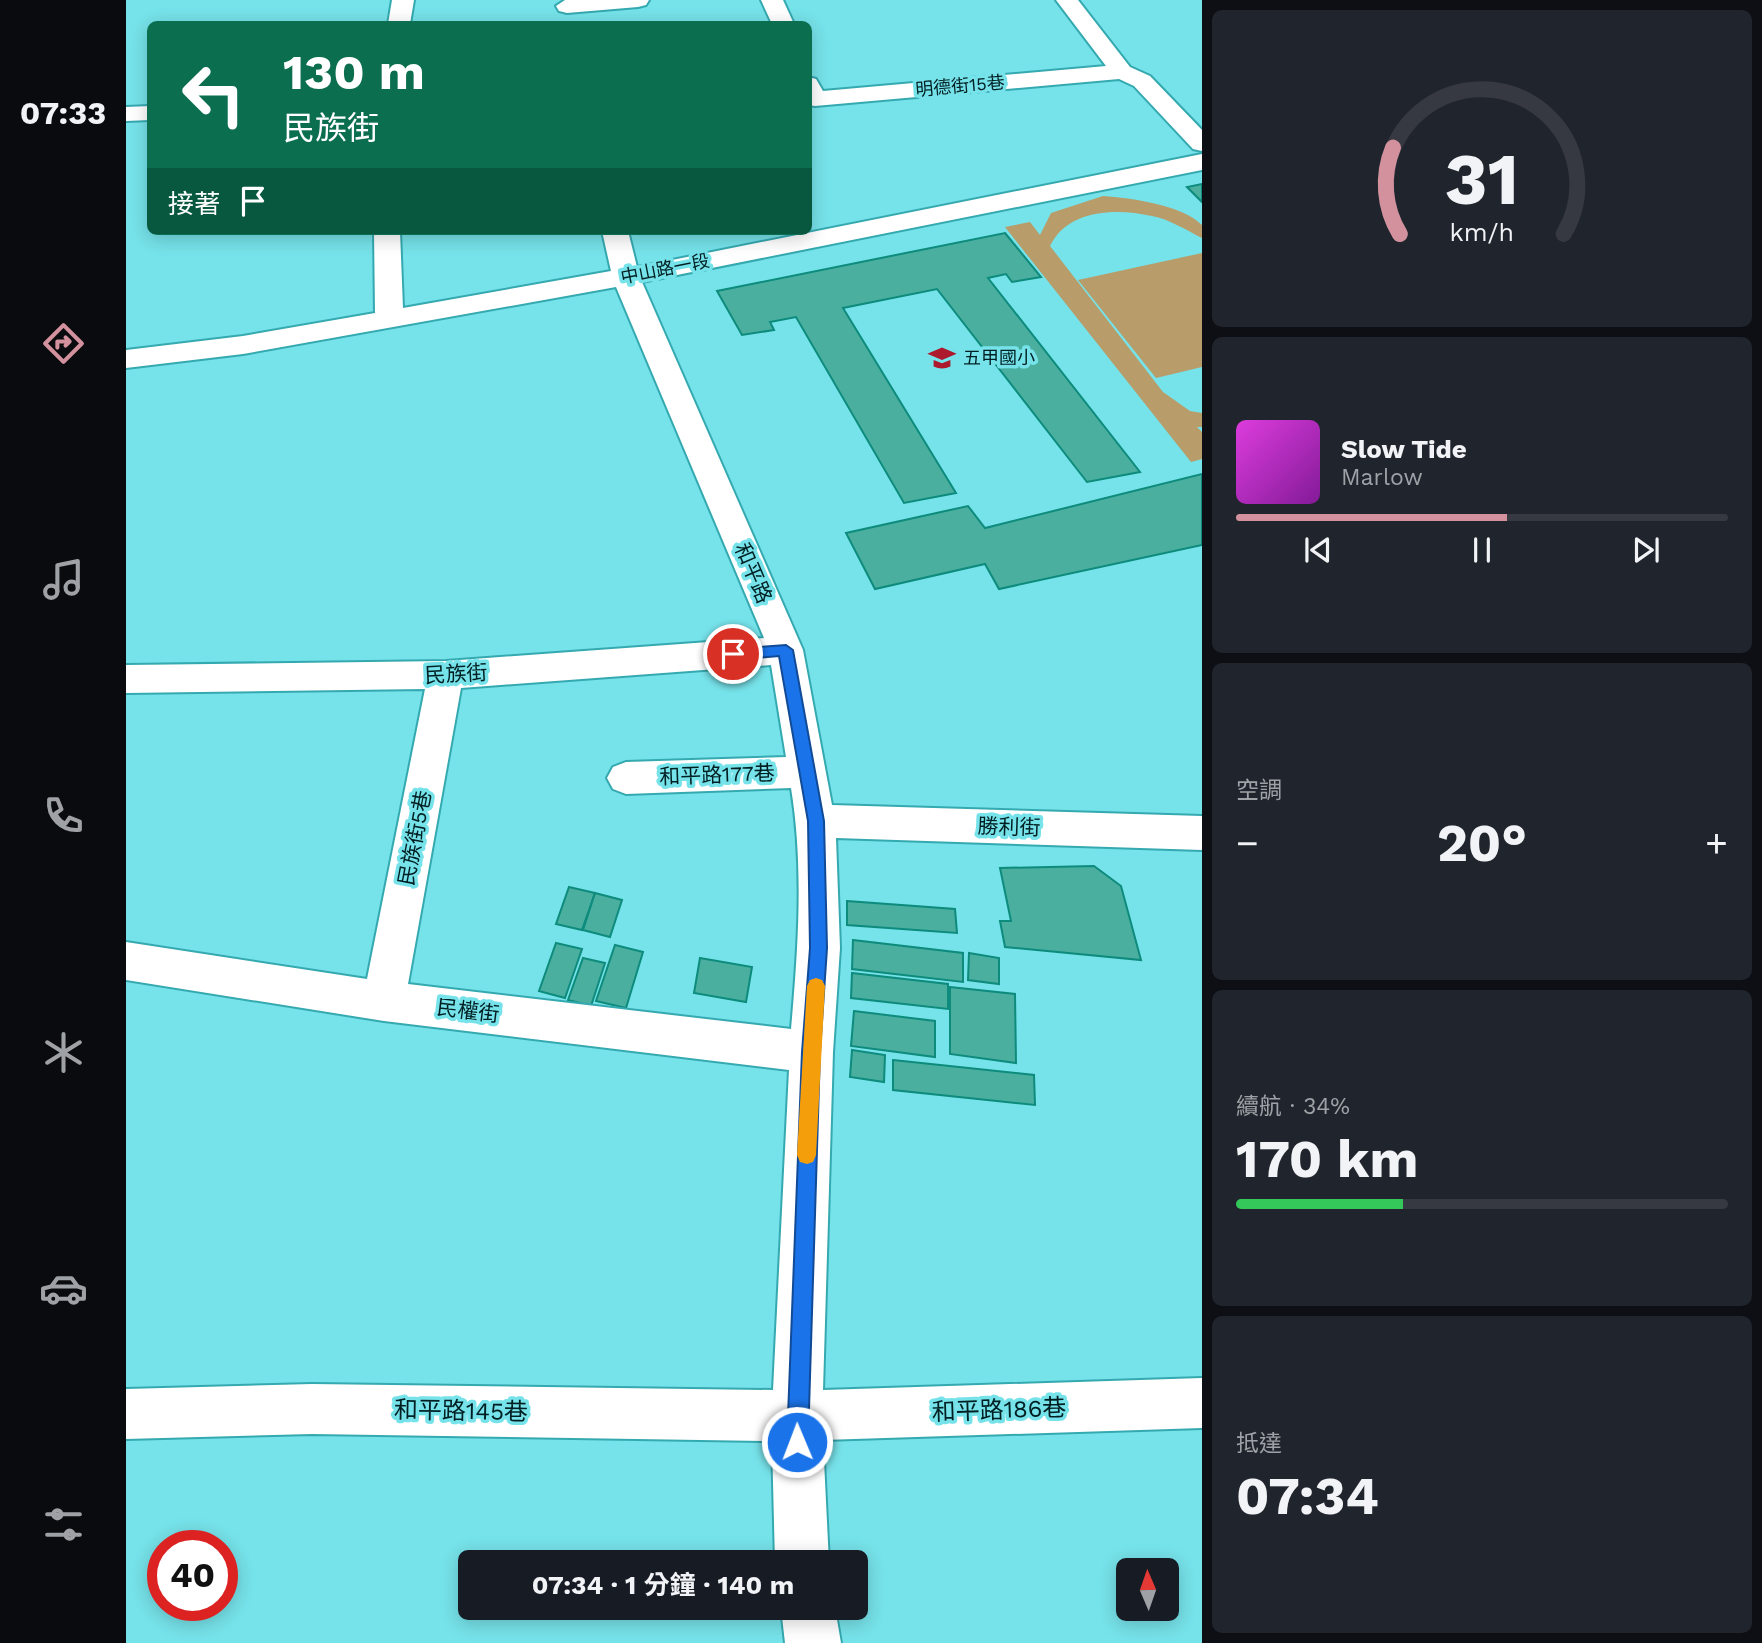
<!DOCTYPE html>
<html lang="zh-TW">
<head>
<meta charset="utf-8">
<style>
  body { margin:0; font-family:"Work Sans","Noto Sans TC",sans-serif; background:#20242c; color:#f1f3f6; height:100vh; display:flex; flex-direction:column; font-size:26px; white-space:nowrap }
  * { box-sizing:border-box; margin:0 }
  p { font-size:23px; color:#9ea1a6 }
  .icon { flex:none; width:38px; height:38px; fill:none; stroke:currentColor; stroke-width:2; stroke-linecap:round; stroke-linejoin:round }
  .map { position:relative; flex:1; overflow:hidden }
  .side { display:flex; flex-direction:column; gap:10px; padding:10px; background:#0d0f14; width:560px }
  .side>* { flex:none }
  .hud { position:absolute; left:21px; top:21px; width:665px; height:214px; border-radius:10px; box-shadow:0 4px 18px #0003; background:#0b6e4f; color:#fff; overflow:hidden }
  .needle { width:46px; rotate:358deg }
  .tools { position:absolute; left:990px; top:1558px; display:grid; gap:14px }
  .tools a { display:grid; place-items:center; width:63px; height:63px; border-radius:10px; background:#171b24; box-shadow:0 4px 18px #0003; font-size:35px }
  .speed { position:absolute; left:21px; top:1530px; display:flex; gap:14px; font-size:35px; font-weight:700; text-align:center }
  .speed>* { display:grid; place-content:center; width:91px; height:91px; border-radius:50%; background:#171b24; box-shadow:0 4px 18px #0003; line-height:1 }
  .speed .limit { border:10px solid #d22; background:#fff; color:#111 }
  .pin { position:absolute; display:grid; place-items:center; width:60px; height:60px; color:#fff; margin:-30px; border:4px solid #fff; border-radius:50%; box-shadow:0 2px 7px #0007 }
  .me { position:absolute; width:77px; margin:-38px; rotate:359deg; stroke-linejoin:round; filter:drop-shadow(0 0 5px #0008) }
  .turn { display:flex; align-items:center; gap:24px; height:147px; padding:0 21px; font-size:32px }
  .turn .icon { width:91px; height:91px; stroke-width:2.5 }
  .turn b { display:block; font-size:49px; line-height:60px }
  .then { display:flex; align-items:center; height:66px; padding:0 21px; background:#0003; gap:14px; font-size:26px }
  .big { font-size:52px; font-weight:700; line-height:1.1 }
  .side .tile { flex:1; display:flex; flex-direction:column; justify-content:center; gap:10px; min-width:0; padding:0 24px; border-radius:10px; background:#20242c }
  .side .dial { align-items:center; gap:0 }
  .dial svg { height:182px; overflow:visible; fill:none; stroke:#363941; stroke-width:7; stroke-linecap:round; text-anchor:middle }
  .dial text { fill:#f1f3f6; stroke:none }
  .song { display:flex; align-items:center; gap:21px }
  .cover { width:84px; height:84px; border-radius:10px; background:linear-gradient(135deg,hsl(300 70% 55%),hsl(290 70% 35%)) }
  .played { height:7px; border-radius:4px; background:linear-gradient(90deg,#d2919c 55%,#363941 55%) }
  .keys { display:flex; justify-content:space-around; direction:ltr }
  .heat { display:flex; justify-content:space-between; align-items:center; font-size:38px; direction:ltr }
  .charge { height:10px; border-radius:5px; background:linear-gradient(90deg,#34c759 34%,#363941 0) }
  .trip { position:absolute; left:332px; top:1550px; width:410px; height:70px; border-radius:10px; background:#171b24; box-shadow:0 4px 18px #0003; font-weight:700; line-height:70px; text-align:center }
  main { display:flex; flex:1; min-height:0 }
  .tabs { display:flex; flex-direction:column; width:126px; justify-content:space-around; align-items:center; background:#090b0e; color:#9ea1a6 }
  .tabs .icon { width:49px; height:49px }
  .tabs .active { color:#d2919c }
  .tabs b { font-size:32px; color:#f1f3f6 }
  .map>svg:first-child { display:block }
  .green { fill:#b89c69 }
  .building { fill:#4bafa0; stroke:#0d8b7c; stroke-width:2 }
  .lines { fill:none; stroke-linecap:round; stroke-linejoin:round }
  .minor-casing { stroke:#35a9b0; stroke-width:4 }
  .minor { fill:#fff; fill-rule:evenodd }
  .route { fill:#1a73e8; stroke:#114b97; stroke-width:2 }
  .slow { fill:#f59e0b }
  .labels { text-anchor:middle; stroke-width:7; stroke-linejoin:round; paint-order:stroke }
  .far-street-label { font-size:18px; fill:#001f22; stroke:#76e2e9 }
  .far-poi-label { font-size:18px; fill:#001f22; stroke:#76e2e9; text-anchor:start }
  .street-label { font-size:21px; fill:#001f22; stroke:#76e2e9 }
  .near-street-label { font-size:24px; fill:#001f22; stroke:#76e2e9 }
</style>
</head>
<body>
<main>
<nav class="tabs">
<b>07:33</b>
<svg class="icon active" aria-label="directions" viewBox="0 0 24 24"><path d="M12 3l9 9-9 9-9-9zM9 14v-3h6M13 9l2 2-2 2"/></svg>
<svg class="icon" aria-label="music" viewBox="0 0 24 24"><path d="M9 18V5l10-2v13"/><circle cx="6" cy="18" r="3"/><circle cx="16" cy="16" r="3"/></svg>
<svg class="icon" aria-label="phone" viewBox="0 0 24 24"><path d="M5 4h4l2 5-3 2q2 4 5 5l2-3 5 2v4C11 20 4 13 5 4z"/></svg>
<svg class="icon" aria-label="climate" viewBox="0 0 24 24"><path d="M12 3v18M4 7l16 10M4 17L20 7"/></svg>
<svg class="icon" aria-label="car" viewBox="0 0 24 24"><path d="M5 17H2v-5l4-1 3-4h7l3 4 3 1v5h-3M9 17h6M6 11h13"/><circle cx="7" cy="17" r="2"/><circle cx="17" cy="17" r="2"/></svg>
<svg class="icon" aria-label="filters" viewBox="0 0 24 24"><path d="M4 7h16M4 17h16"/><circle cx="9" cy="7" r="2"/><circle cx="15" cy="17" r="2"/></svg>
</nav>
<div class="map">
<svg width="1076" height="1643" viewBox="0 0 1076 1643">
  <rect width="100%" height="100%" fill="#76e2e9"/>
  <g class="green">
    <path d="M 977,196 C 1005,198 1056,205 1076,225 L 1076,238 C 1060,230 1043,219 1026,216 C 990,208 942,209 924,246 L 1037,392 L 1064,411 L 1076,413 L 1076,427 L 1071,427 L 1076,432 L 1076,459 L 1065,462 L 879,227 L 904,222 L 914,235 L 925,213 Z"/>
    <path d="M 1076,253 L 1076,367 L 1030,378 L 952,280 Z"/>
  </g>
  <g class="building">
    <path d="M 1076,184 L 1076,202 L 1061,187 Z"/>
    <path d="M 879,233 L 915,277 L 886,282 L 880,274 L 862,278 L 1014,472 L 961,482 L 811,289 L 717,308 L 830,493 L 778,503 L 670,317 L 644,322 L 648,330 L 616,335 L 591,291 Z"/>
    <path d="M 1076,474 L 1076,545 L 873,589 L 859,564 L 749,589 L 720,533 L 842,506 L 859,528 Z"/>
    <path d="M 968,866 L 995,886 L 1015,960 L 879,947 L 874,921 L 885,921 L 874,868 Z"/>
    <path d="M 443,887 L 469,893 L 456,930 L 430,924 Z"/>
    <path d="M 469,893 L 496,900 L 484,937 L 457,930 Z"/>
    <path d="M 721,901 L 829,909 L 831,933 L 721,925 Z"/>
    <path d="M 727,940 L 837,953 L 837,982 L 726,969 Z"/>
    <path d="M 430,943 L 456,949 L 439,998 L 413,991 Z"/>
    <path d="M 489,945 L 517,952 L 500,1008 L 470,1001 Z"/>
    <path d="M 843,953 L 873,958 L 873,984 L 842,980 Z"/>
    <path d="M 457,958 L 479,963 L 465,1006 L 442,1000 Z"/>
    <path d="M 574,958 L 626,967 L 620,1002 L 568,993 Z"/>
    <path d="M 726,973 L 822,984 L 822,1009 L 725,998 Z"/>
    <path d="M 824,987 L 889,994 L 890,1063 L 824,1054 Z"/>
    <path d="M 728,1011 L 809,1021 L 809,1057 L 725,1046 Z"/>
    <path d="M 726,1050 L 759,1055 L 758,1082 L 724,1077 Z"/>
    <path d="M 767,1060 L 908,1075 L 909,1105 L 767,1090 Z"/>
  </g>
  <g class="lines">
    <g class="minor-casing">
      <g id="minor">
        <path d="M 266,0 L 288,0 L 284,24 L 262,24 Z"/>
        <path d="M 439,0 L 523,0 L 520,5 L 512,7 L 441,13 L 433,11 L 430,6 Z"/>
        <path d="M 635,0 L 657,0 L 668,24 L 646,24 Z"/>
        <path d="M 930,0 L 952,0 L 1004,67 L 1024,76 L 1076,130 L 1076,151 L 1067,149 L 1008,86 L 993,79 L 689,106 L 682,105 L 682,77 L 690,79 L 697,91 L 980,66 Z"/>
        <path d="M 24,106 L 24,120 L 0,121 L 0,107 Z"/>
        <path d="M 1076,154 L 1076,170 L 516,282 L 677,650 L 706,805 L 1076,816 L 1076,850 L 710,838 L 714,948 L 707,1052 L 697,1390 L 1076,1378 L 1076,1428 L 697,1440 L 703,1563 L 649,1563 L 646,1441 L 186,1434 L 0,1439 L 0,1389 L 186,1384 L 647,1390 L 663,1070 L 258,1021 L 0,980 L 0,942 L 241,979 L 299,689 L 0,693 L 0,665 L 320,661 L 638,638 L 490,287 L 117,354 L 0,368 L 0,350 L 117,336 L 249,313 L 248,231 L 274,231 L 277,308 L 485,271 L 476,231 L 502,231 L 511,267 ZM 645,665 L 660,757 L 500,762 L 487,767 L 481,778 L 487,789 L 500,794 L 665,788 C 678,867 672,950 665,1029 L 282,984 L 335,688 Z"/>
        <path d="M 655,1608 L 709,1608 L 715,1643 L 659,1643 Z"/>
      </g>
    </g>
    <use href="#minor" class="minor"/>
  </g>
  <path class="route" d="M 660,645 L 667,650 L 698,821 L 701,948 L 694,1052 L 682,1442 L 679,1450 L 671,1453 L 664,1450 L 661,1442 L 676,1052 L 684,948 L 682,821 L 653,656 L 607,660 L 600,654 L 607,649 Z"/>
  <path class="slow" d="M 690,978 L 696,980 L 699,986 L 690,1155 L 687,1162 L 681,1164 L 674,1162 L 671,1155 L 681,986 L 684,980 Z"/>
  <defs>
    <g id="school-bare" transform="scale(2.1)"><path d="M0-5L7-2L0 1L-7-2ZM-4 1L0 2.5L4 1V4Q0 6-4 4Z" fill="#ad192d" stroke="#76e2e9" stroke-width="2.5" paint-order="stroke"/></g>
  </defs>
  <g fill-rule="evenodd">
    <use href="#school-bare" x="816" y="358"/>
  </g>
  <g class="labels">
    <g class="far-street-label">
      <text transform="translate(834 86) rotate(-5)" y="6">明德街15巷</text>
      <text transform="translate(539 269) rotate(-11)" y="6">中山路一段</text>
    </g>
    <g class="far-poi-label">
      <text x="837" y="364">五甲國小</text>
    </g>
    <g class="street-label">
      <text transform="translate(627 573) rotate(67)" y="7">和平路</text>
      <text transform="translate(330 674) rotate(-3)" y="7">民族街</text>
      <text transform="translate(591 775) rotate(-2)" y="7">和平路177巷</text>
      <text transform="translate(883 827) rotate(2)" y="7">勝利街</text>
      <text transform="translate(289 838) rotate(-79)" y="7">民族街5巷</text>
      <text transform="translate(342 1011) rotate(7)" y="7">民權街</text>
    </g>
    <g class="near-street-label">
      <text transform="translate(873 1410) rotate(-2)" y="8">和平路186巷</text>
      <text transform="translate(335 1411) rotate(1)" y="8">和平路145巷</text>
    </g>
  </g>
</svg>
<div class="tools">
<a><svg class="needle" viewBox="-14 -14 28 28"><path d="M0-13l5 13h-10z" fill="#e53935"/><path d="M0 13l5-13h-10z" fill="#9ea1a6"/></svg></a>
</div>
<div class="speed"><div class="limit">40</div></div>
<div class="pin" style="left:607px;top:654px;background:#d93025"><svg class="icon" aria-label="arrive" viewBox="0 0 24 24"><path d="M6 21V4h12l-3 4 3 4H6"/></svg></div>
<svg class="me" style="left:671px;top:1442px" viewBox="-20 -20 40 40"><circle r="17" fill="#1a73e8" stroke="#fff" stroke-width="3"/><path d="M0-11L8 9 0 5-8 9z" fill="#fff"/></svg>
<div class="trip">07:34 · 1 分鐘 · 140 m</div>
<div class="hud">
<div class="turn"><svg class="icon" aria-label="left" viewBox="0 0 24 24"><path d="M17 20v-9H6M10 6l-5 5 5 5"/></svg><div><b>130 m</b>民族街</div></div>
<div class="then">接著<svg class="icon" aria-label="arrive" viewBox="0 0 24 24"><path d="M6 21V4h12l-3 4 3 4H6"/></svg></div>
</div>
</div>
<section class="side">
<div class="tile dial"><svg viewBox="0 0 100 80">
<path d="M14 69A42 42 0 1 1 86 69"/>
<path d="M14 69A42 42 0 0 1 11 31" stroke="#d2919c"/>
<text x="50" y="56" font-size="32" font-weight="700">31</text>
<text x="50" y="72" font-size="11">km/h</text>
</svg></div>
<div class="tile">
<div class="song"><i class="cover"></i><div><b>Slow Tide</b><p>Marlow</p></div></div>
<div class="played"></div>
<div class="keys"><svg class="icon" aria-label="previous" viewBox="0 0 24 24"><path d="M18 5L8 12l10 7zM5 5v14"/></svg><svg class="icon" aria-label="pause" viewBox="0 0 24 24"><path d="M8 5v14M16 5v14"/></svg><svg class="icon" aria-label="next" viewBox="0 0 24 24"><path d="M6 5l10 7-10 7zM19 5v14"/></svg></div>
</div>
<div class="tile"><p>空調</p>
<div class="heat"><a>−</a><b class="big">20°</b><a>+</a></div>
</div>
<div class="tile"><p>續航 · 34%</p><b class="big">170 km</b><div class="charge"></div></div>
<div class="tile"><p>抵達</p><b class="big">07:34</b></div>
</section>
</main>
</body>
</html>
